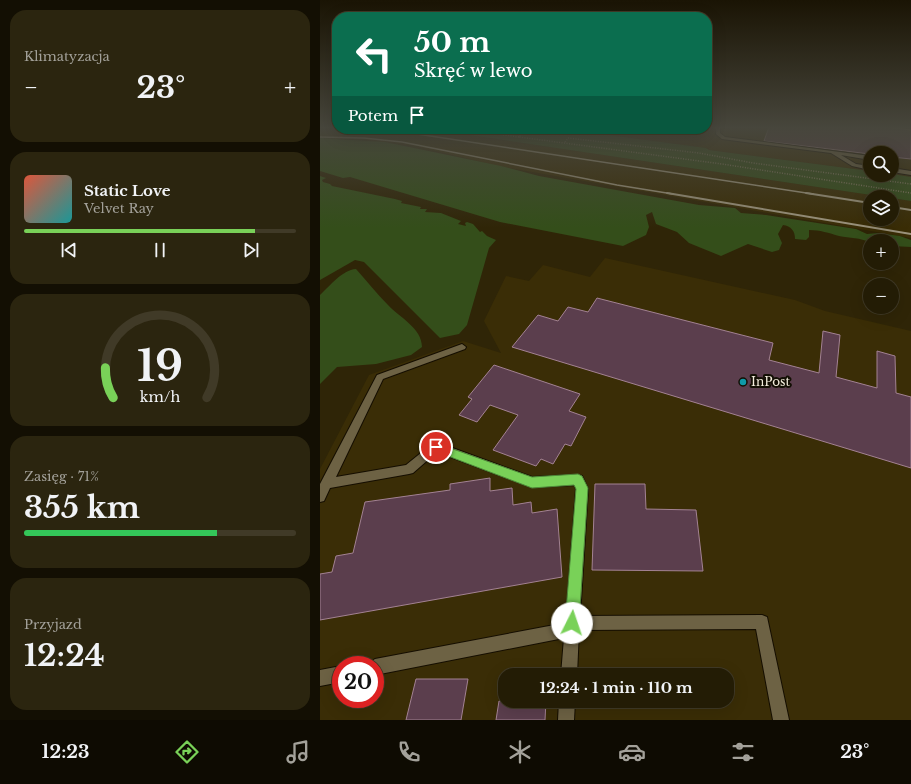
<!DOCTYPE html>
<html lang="pl">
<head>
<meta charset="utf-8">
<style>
  body { margin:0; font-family:"Libre Baskerville",serif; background:#2b250f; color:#f1f3f6; height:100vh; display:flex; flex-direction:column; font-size:15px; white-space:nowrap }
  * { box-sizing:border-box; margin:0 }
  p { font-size:13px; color:#a3a19a }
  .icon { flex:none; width:22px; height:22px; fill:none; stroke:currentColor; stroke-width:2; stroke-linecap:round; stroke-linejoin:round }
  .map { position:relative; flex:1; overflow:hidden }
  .drawer { display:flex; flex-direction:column; gap:10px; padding:10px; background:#130f03; width:320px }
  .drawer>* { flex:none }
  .guide { position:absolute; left:12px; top:12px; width:380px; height:122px; border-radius:16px; box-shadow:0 4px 16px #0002,0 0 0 1px #403a27; background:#0b6e4f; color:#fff; overflow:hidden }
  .controls { position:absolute; left:543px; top:146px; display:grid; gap:8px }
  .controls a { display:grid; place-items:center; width:36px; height:36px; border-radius:50%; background:#231c05; box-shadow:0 4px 16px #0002,0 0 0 1px #403a27; font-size:20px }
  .speed { position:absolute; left:12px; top:656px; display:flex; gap:8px; font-size:20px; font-weight:700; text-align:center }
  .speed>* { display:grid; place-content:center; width:52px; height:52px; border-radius:50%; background:#231c05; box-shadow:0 4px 16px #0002,0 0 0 1px #403a27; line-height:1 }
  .speed .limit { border:6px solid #d22; background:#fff; color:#111 }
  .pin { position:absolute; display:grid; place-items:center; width:34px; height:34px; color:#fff; margin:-17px; border:2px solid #fff; border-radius:50%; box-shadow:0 1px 4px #0007 }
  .me { position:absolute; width:44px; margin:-22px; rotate:4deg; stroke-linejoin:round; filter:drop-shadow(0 0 3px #0008) }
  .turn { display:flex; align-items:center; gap:14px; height:84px; padding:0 16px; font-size:18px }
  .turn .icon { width:52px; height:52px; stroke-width:2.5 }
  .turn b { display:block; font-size:28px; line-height:34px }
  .then { display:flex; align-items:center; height:38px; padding:0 16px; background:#0003; gap:8px; font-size:15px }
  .big { font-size:30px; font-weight:800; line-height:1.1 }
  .drawer .card { flex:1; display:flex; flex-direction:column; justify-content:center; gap:6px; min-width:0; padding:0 14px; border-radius:16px; background:#2b250f }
  .drawer .dial { align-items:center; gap:0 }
  .dial svg { height:104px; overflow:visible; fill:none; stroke:#403a27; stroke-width:7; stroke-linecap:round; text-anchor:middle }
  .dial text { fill:#f1f3f6; stroke:none }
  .song { display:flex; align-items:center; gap:12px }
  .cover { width:48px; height:48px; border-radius:6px; background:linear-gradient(135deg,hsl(10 70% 55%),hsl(180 70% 35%)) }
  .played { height:4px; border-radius:2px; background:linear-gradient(90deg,#79d158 85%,#403a27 85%) }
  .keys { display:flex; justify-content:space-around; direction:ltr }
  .heat { display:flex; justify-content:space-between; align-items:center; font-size:22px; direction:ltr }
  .charge { height:6px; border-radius:3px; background:linear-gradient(90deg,#34c759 71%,#403a27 0) }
  .trip { position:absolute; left:178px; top:668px; width:236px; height:40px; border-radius:16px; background:#231c05; box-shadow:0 4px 16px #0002,0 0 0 1px #403a27; font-weight:800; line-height:40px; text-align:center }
  .tabs { display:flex; height:64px; justify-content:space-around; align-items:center; background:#0e0b02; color:#a3a19a }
  .tabs .icon { width:28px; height:28px }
  .tabs .on { color:#79d158 }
  .tabs b { font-size:18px; color:#f1f3f6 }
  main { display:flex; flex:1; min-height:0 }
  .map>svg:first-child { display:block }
  .built { fill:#3a2d06; fill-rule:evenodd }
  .green { fill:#344e1a }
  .building { fill:#5b3e4d; stroke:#a38293 }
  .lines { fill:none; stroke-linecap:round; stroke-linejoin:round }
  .lane-casing { stroke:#150e00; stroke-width:2 }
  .path { stroke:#827a61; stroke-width:1.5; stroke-dasharray:1 1.5; stroke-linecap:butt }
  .lane { fill:#6d6244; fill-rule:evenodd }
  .rail-far1 { stroke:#9b937c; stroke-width:1.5 }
  .rail { stroke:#9b937c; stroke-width:2 }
  .route { fill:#79d158; stroke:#4f8839 }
  .culture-dot { fill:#0f9aa8; stroke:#130f04; stroke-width:1.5 }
  .labels { text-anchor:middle; stroke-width:4; stroke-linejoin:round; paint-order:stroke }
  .poi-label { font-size:12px; fill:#f4eedd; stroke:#130f04; text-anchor:start }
</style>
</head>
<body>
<main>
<section class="drawer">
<div class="card"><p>Klimatyzacja</p>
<div class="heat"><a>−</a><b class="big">23°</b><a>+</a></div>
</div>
<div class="card">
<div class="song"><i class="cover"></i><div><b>Static Love</b><p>Velvet Ray</p></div></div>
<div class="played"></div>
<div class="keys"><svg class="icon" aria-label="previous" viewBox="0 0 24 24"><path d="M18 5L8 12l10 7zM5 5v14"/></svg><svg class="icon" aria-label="pause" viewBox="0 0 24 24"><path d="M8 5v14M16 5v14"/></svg><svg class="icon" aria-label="next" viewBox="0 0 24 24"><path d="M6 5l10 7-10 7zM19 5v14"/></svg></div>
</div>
<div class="card dial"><svg viewBox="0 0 100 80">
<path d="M14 69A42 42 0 1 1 86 69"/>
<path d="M14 69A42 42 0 0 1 8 46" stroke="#79d158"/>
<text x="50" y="56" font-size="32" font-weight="700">19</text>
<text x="50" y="72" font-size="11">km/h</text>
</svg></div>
<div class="card"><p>Zasięg · 71%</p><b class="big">355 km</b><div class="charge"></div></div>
<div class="card"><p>Przyjazd</p><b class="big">12:24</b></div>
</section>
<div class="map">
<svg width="591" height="720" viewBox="0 0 591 720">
  <rect width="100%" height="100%" fill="#2f2507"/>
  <g class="built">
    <path d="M 387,127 L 591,127 L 591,177 L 572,174 L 572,153 L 550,153 L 550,171 L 389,150 L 386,148 L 244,129 L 387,129 Z"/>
    <path d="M 19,129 L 109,129 L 565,197 L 550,197 L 550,219 L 572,219 L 572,198 L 591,201 L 591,238 L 178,166 L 96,146 L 45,140 L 0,138 L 0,131 L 32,131 Z"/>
    <path d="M 285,258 L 475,300 L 505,311 L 591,331 L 591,720 L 0,720 L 0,469 L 49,375 L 143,341 L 181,353 L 164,321 L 186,276 L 209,281 L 223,265 L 270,277 ZM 21,665 L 55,665 L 55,699 L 21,699 ZM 185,675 L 407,675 L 407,701 L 185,701 Z"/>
  </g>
  <g class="green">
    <path d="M 109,129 L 244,129 L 386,148 L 389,150 L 550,171 L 550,175 L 572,174 L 591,177 L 591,201 Z"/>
    <path d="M 0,138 L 65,142 L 181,166 L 219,176 L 379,205 L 415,208 L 421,213 L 446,215 L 536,229 L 547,234 L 558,233 L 580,236 L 591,240 L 591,247 L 572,246 L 572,241 L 550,241 L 550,242 C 540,238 530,238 519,236 C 509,233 500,230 489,230 L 489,237 L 486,240 L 475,239 C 475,231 471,226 463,225 L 458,234 L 462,243 L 459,250 L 452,252 L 428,244 L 401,256 L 369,243 L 357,232 L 336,224 L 332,212 L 326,215 L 329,227 L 326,235 L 303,246 L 180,222 L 30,177 L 23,178 L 0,171 Z"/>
    <path d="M 0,176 L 6,178 L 2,180 L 3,182 L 10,184 L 12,186 L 75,199 L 82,201 L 81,203 L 101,207 L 100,209 L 107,209 L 105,212 L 121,213 L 141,221 L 138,224 L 146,226 L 145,223 L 147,222 L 153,224 L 160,232 L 162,231 L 167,236 L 176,240 L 169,248 L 147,325 L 139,334 L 120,338 L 44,262 L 35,260 L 0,280 Z"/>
    <path d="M 36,269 C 47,281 57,294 68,305 C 79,317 102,328 102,347 L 91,355 L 56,364 L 17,367 L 0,384 L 0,295 C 10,286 22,270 36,269 Z"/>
  </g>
  <g class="building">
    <path d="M 449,127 L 566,127 L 591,130 L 591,159 L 572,157 L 572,153 L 550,154 L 444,141 Z"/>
    <path d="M 277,298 L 453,343 L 449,360 L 499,373 L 503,331 L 520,335 L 516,377 L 557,388 L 557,351 L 575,356 L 576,393 L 591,397 L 591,468 L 192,347 L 218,315 L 238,321 L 248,307 L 268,312 Z"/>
    <path d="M 174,365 L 260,394 L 249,411 L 266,417 L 251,446 L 245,444 L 233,464 L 221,459 L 216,466 L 173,450 L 198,415 L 170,405 L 157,422 L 139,415 L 152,399 L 148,397 Z"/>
    <path d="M 170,478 L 170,491 L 192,488 L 193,505 L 211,502 L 212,513 L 237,509 L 242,577 L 0,620 L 0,574 L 12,572 L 16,556 L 33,553 L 45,502 L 130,490 L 130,484 Z"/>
    <path d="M 275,484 L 325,484 L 326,509 L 376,510 L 383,571 L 272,570 Z"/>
    <path d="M 96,679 L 148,679 L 141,720 L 86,720 Z"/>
    <path d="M 179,701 L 226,701 L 225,720 L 176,720 Z"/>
  </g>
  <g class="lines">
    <g class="lane-casing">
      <g id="lane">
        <path d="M 396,127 L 400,127 L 400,133 L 405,137 L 550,156 L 550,160 L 521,155 L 536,164 L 550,166 L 550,170 L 532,166 L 511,153 L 402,139 L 396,134 Z"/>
        <path d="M 572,168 L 591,171 L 591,175 L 572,172 Z"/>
        <path d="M 142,344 L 146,347 L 145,349 L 63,379 L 16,477 L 86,465 L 112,444 L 116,442 L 212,477 L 258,475 L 262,476 L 268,489 L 260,616 L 442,615 L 447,617 L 469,720 L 453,720 L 436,629 L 259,630 L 257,675 L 241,675 L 244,638 L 55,675 L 55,665 L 48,665 L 50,662 L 55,659 L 245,623 L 246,621 L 256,489 L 255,485 L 212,487 L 117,452 L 93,473 L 89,474 L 10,488 L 4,501 L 0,502 L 0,484 L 57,375 Z"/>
        <path d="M 21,666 L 21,682 L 0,686 L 0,670 Z"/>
        <path d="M 239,701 L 255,701 L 254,720 L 238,720 Z"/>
      </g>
    </g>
    <g class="path">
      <path d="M 141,129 L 199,137"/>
      <path d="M 208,129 L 199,137 L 402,164 L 591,193"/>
      <path d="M 245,142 L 248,138 L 379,153 L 433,163 L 591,184"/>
    </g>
    <use href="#lane" class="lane"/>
    <g class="rail-far1">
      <path d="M 64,129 L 493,194"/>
      <path d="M 0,137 L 44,138 L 82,142 L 297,185 L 353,194"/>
    </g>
    <g class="rail">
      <path d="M 347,193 L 591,234"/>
      <path d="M 486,193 L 550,203"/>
      <path d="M 572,207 L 591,210"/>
    </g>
  </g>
  <linearGradient id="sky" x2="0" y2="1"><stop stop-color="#1a1404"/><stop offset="0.56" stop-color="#47463c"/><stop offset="1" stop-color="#47463c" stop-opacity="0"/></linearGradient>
  <rect width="591" height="228" fill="url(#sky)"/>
  <path class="route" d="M 116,443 L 212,477 L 258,474 L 262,476 L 268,488 L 259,623 L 257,628 L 252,630 L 247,628 L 245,623 L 256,489 L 254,485 L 212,488 L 112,450 L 111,447 L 112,444 Z"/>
  <circle class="culture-dot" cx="423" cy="382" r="4"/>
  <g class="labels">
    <g class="poi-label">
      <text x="431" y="386">InPost</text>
    </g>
  </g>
</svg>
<div class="controls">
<a><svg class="icon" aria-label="search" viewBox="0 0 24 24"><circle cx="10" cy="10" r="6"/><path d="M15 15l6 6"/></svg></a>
<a><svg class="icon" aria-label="layers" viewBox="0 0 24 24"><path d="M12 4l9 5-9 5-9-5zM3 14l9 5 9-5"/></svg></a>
<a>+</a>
<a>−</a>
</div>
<div class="speed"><div class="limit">20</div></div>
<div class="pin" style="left:116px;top:447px;background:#d93025"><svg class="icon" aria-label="arrive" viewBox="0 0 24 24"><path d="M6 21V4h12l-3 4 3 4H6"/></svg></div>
<svg class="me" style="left:252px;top:623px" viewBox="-20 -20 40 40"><circle r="19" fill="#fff"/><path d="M0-13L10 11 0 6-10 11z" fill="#79d158"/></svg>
<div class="trip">12:24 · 1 min · 110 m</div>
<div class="guide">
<div class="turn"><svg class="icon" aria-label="left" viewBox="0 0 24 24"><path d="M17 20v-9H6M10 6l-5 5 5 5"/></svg><div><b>50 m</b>Skręć w lewo</div></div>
<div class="then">Potem<svg class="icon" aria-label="arrive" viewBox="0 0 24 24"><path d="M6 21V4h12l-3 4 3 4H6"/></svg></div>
</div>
</div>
</main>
<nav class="tabs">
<b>12:23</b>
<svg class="icon on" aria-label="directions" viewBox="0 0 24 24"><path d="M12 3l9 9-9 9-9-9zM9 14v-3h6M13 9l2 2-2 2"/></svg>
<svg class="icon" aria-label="music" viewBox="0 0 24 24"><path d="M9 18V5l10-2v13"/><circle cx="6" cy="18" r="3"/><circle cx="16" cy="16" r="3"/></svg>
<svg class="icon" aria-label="phone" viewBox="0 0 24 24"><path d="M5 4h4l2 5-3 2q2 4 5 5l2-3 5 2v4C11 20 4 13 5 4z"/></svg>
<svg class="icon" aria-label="climate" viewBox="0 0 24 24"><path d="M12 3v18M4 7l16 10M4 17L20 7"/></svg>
<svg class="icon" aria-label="car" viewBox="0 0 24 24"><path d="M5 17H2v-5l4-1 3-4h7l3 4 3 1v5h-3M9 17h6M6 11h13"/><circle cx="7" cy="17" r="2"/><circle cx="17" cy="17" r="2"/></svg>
<svg class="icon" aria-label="filters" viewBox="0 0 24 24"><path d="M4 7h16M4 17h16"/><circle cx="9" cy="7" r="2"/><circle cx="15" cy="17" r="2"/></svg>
<b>23°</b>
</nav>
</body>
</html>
